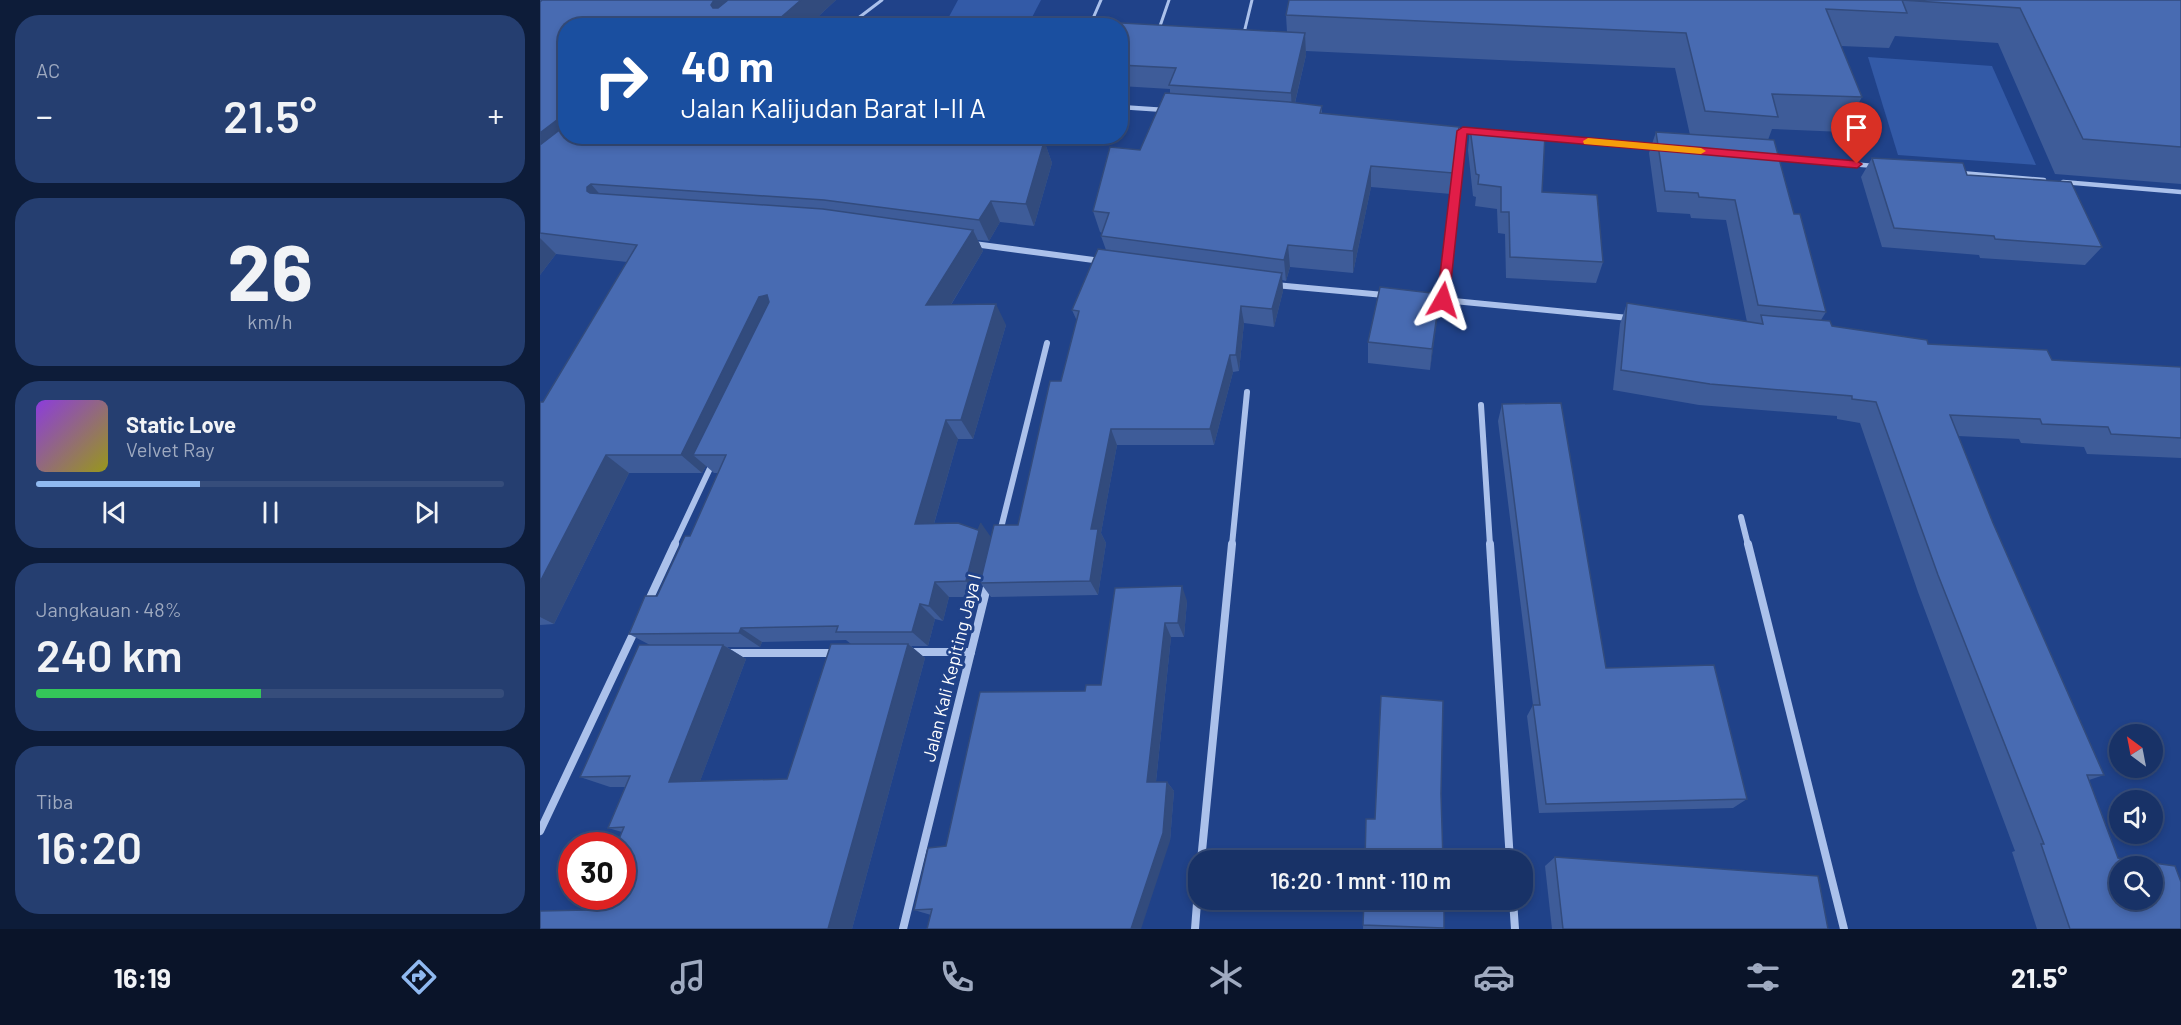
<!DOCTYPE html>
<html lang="id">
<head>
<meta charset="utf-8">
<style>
  body { margin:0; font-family:Barlow,sans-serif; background:#253e70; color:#f1f3f6; height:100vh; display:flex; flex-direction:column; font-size:22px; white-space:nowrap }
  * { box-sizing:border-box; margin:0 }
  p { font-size:20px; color:#9faac0 }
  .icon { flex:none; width:33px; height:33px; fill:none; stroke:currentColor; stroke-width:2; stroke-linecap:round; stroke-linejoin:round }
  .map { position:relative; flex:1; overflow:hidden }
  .side { display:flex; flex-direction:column; gap:15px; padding:15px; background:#0d1c39; width:540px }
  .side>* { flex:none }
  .guide { position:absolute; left:18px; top:18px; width:570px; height:126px; border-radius:24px; box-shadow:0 3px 9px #0003,0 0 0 2px #364d7b; background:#1a4fa0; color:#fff; overflow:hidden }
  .needle { width:39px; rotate:328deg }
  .controls { position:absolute; left:1569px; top:724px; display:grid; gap:12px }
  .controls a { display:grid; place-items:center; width:54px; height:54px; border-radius:50%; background:#183267; box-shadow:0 3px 9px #0003,0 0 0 2px #364d7b; font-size:30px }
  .speed { position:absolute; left:18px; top:832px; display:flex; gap:12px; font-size:30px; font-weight:700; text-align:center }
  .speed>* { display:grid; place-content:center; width:78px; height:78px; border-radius:50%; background:#183267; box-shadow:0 3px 9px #0003,0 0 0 2px #364d7b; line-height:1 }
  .speed .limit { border:9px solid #d22; background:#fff; color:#111 }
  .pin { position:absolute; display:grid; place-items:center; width:51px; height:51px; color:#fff; margin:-62px -26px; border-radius:50% 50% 50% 0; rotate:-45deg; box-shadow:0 0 6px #0007 }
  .pin .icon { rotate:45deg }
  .me { position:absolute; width:66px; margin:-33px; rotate:6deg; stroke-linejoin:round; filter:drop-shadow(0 0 4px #0008) }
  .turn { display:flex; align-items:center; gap:21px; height:126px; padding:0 24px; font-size:27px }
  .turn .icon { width:78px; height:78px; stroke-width:2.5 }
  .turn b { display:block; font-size:42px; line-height:51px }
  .big { font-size:45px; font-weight:600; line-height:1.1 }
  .side .card { flex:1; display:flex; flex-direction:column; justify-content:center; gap:9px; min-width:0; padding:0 21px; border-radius:24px; background:#253e70 }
  .side .dial { align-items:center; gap:0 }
  .dial b { font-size:78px; line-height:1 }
  .song { display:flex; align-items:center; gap:18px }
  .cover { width:72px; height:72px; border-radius:9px; background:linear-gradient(135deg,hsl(270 70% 55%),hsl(60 70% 35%)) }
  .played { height:6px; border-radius:3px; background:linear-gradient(90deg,#90b9f0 35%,#364d7b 35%) }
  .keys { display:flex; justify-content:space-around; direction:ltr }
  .heat { display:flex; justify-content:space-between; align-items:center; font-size:33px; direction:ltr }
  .charge { height:9px; border-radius:4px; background:linear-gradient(90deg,#34c759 48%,#364d7b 0) }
  .trip { position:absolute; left:648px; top:850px; width:345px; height:60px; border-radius:24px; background:#183267; box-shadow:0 3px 9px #0003,0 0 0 2px #364d7b; font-weight:600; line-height:60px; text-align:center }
  .dock { display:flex; height:96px; justify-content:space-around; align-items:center; background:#0a1429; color:#9faac0 }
  .dock .icon { width:42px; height:42px }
  .dock .active { color:#90b9f0 }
  .dock b { font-size:27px; color:#f1f3f6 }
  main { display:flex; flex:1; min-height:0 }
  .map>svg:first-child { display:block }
  .green { fill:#335aa7 }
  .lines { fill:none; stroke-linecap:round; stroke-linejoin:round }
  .service { stroke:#abc1eb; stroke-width:3 }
  .minor-far2 { stroke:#abc1eb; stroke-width:4.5 }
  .minor-far1 { stroke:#abc1eb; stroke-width:6 }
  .minor { stroke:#abc1eb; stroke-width:8 }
  .wall { fill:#3e5c99; fill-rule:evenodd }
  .shaded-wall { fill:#324b7d }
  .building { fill:#486bb2; stroke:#324b7d; stroke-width:1.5; fill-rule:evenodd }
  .route { fill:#e11d48; stroke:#92132f; stroke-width:1.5 }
  .slow { fill:#f59e0b }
  .labels { text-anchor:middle; stroke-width:6; stroke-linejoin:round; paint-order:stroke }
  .street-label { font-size:18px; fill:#fff; stroke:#204289 }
</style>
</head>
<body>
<main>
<section class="side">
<div class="card"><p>AC</p>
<div class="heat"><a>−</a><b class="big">21.5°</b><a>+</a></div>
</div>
<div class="card dial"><b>26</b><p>km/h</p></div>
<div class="card">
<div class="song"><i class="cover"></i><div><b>Static Love</b><p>Velvet Ray</p></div></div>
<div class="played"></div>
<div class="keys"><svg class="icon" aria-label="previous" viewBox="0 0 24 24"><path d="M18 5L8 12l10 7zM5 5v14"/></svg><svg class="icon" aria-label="pause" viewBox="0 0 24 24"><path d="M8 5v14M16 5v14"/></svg><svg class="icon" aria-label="next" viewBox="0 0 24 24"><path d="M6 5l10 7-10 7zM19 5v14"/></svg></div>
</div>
<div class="card"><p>Jangkauan · 48%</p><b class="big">240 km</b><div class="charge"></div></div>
<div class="card"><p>Tiba</p><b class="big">16:20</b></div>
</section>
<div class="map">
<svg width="1641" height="929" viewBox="0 0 1641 929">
  <rect width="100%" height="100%" fill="#204289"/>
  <g class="green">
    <path d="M 418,0 L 501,0 L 488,25 L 404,26 Z"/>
    <path d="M 1328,57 L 1452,66 L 1496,165 L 1358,155 Z"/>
  </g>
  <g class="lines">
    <g class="service">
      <path d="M 317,19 L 342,0"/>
      <path d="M 551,23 L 561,0"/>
      <path d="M 619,29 L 629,0"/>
      <path d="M 704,33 L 712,0"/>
    </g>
    <g class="minor-far2">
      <path d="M 580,107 L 625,110"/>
      <path d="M 910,130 L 936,132"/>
      <path d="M 997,137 L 1118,147"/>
      <path d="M 1233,157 L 1334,166"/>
      <path d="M 1421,173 L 1504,180"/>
      <path d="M 1523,182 L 1641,192"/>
      <path d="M 910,241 L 923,131"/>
    </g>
    <g class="minor-far1">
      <path d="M 434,244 L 561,261"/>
      <path d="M 735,285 L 844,295"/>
      <path d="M 893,299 L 1089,318"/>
      <path d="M 903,300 L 910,240"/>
      <path d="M 941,405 L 950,545"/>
      <path d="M 1201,517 L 1208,545"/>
      <path d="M 460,532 L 507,343"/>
      <path d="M 134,545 L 172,464"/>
      <path d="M 692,545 L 707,392"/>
    </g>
    <g class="minor">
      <path d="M 950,544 L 970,861"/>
      <path d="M 1208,544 L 1304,929"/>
      <path d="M 108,602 L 135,544"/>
      <path d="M 372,652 L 431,652"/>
      <path d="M 189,653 L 296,653"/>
      <path d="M 0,831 L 95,630"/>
      <path d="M 661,861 L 692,544"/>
      <path d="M 973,900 L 975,929"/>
      <path d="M 363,929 L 448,583"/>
      <path d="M 655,929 L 658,890"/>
    </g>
  </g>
  <g class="wall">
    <path d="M 0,0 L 296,0 L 268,26 L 26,26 L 26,136 L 506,146 L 512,163 L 494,226 L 460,222 L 449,241 L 438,240 L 443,251 L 411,305 L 466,325 L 433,439 L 418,439 L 394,524 L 451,537 L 478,525 L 521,381 L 537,321 L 532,310 L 566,250 L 561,236 L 562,233 L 560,232 L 553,211 L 600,150 L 630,93 L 630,89 L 580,86 L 580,26 L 747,32 L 746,15 L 749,0 L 1641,0 L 1641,184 L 1515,174 L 1458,43 L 1355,36 L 1349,48 L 1301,46 L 1322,97 L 1303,132 L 1232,129 L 1228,140 L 1286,312 L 1281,320 L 1292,326 L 1388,344 L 1512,360 L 1641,367 L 1641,458 L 1547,454 L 1544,447 L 1481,443 L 1479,439 L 1418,436 L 1453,523 L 1564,775 L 1549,780 L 1578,858 L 1641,929 L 1497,929 L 1472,852 L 1475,851 L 1378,592 L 1320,423 L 1297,419 L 1297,416 L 1159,405 L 1073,390 L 1080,324 L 1087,303 L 1207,322 L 1186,220 L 1151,218 L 1150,214 L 1117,212 L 1109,153 L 1116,132 L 1150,135 L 1135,68 L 766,51 L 766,55 L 755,103 L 782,106 L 782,114 L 919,127 L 911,194 L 831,187 L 813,273 L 750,267 L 746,281 L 742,280 L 743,291 L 734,327 L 704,323 L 699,371 L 693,372 L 674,445 L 577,445 L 561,533 L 566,543 L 558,595 L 451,597 L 442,585 L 439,597 L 409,597 L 403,621 L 395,619 L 388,646 L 371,646 L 385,658 L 312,929 L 48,910 L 82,832 L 68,828 L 85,787 L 70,787 L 40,777 L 110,645 L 89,634 L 117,596 L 150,536 L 178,473 L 174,473 L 166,466 L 162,473 L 89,473 L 14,624 L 0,625 L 0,402 L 3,402 L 87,262 L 16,254 L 0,275 ZM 306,640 L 311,644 L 247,779 L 160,781 L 206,659 L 187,647 L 220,647 L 222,642 Z"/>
    <path d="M 930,128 L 1002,192 L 1063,262 L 1056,283 L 966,278 L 965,234 L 958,233 L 957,209 L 935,206 L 936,197 L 933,196 L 928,150 Z"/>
    <path d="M 1332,158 L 1427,175 L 1562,247 L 1545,265 L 1440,258 L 1439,255 L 1342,247 L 1321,177 Z"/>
    <path d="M 900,294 L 890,370 L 828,363 L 828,342 Z"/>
    <path d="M 962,404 L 1066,668 L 1207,799 L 1193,808 L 999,813 L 987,716 L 993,705 L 958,421 Z"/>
    <path d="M 647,601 L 644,637 L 631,637 L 616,782 L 627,782 L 634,791 L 630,841 L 391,915 L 374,910 L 406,846 L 545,691 L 561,685 Z"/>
    <path d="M 1015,857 L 1288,929 L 1012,929 L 1005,866 Z"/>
    <path d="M 824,900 L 904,928 L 904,929 L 823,929 Z"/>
  </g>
  <g class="shaded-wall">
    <path d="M 174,0 L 214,0 L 185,26 L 171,5 Z"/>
    <path d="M 261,0 L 296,0 L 268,26 L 231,26 Z"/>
    <path d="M 765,33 L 766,55 L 752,115 L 751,93 Z"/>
    <path d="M 26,113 L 26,136 L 0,170 L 0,133 Z"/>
    <path d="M 493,136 L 510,136 L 506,146 L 512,163 L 494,226 L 486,204 L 491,140 Z"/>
    <path d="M 831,166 L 831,187 L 813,273 L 813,251 Z"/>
    <path d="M 51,184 L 70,206 L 47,191 L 47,187 Z"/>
    <path d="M 451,201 L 460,222 L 449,241 L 439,220 Z"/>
    <path d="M 433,230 L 443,251 L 398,326 L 386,305 Z"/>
    <path d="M 0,238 L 16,254 L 0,275 Z"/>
    <path d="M 748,245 L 750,267 L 746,281 L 744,260 Z"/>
    <path d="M 742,273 L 743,291 L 734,327 L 732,309 Z"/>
    <path d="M 900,294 L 898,315 L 890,370 L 892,349 Z"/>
    <path d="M 227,295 L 243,316 L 153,455 L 166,466 L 162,473 L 141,455 L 219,297 Z"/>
    <path d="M 456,304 L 466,325 L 433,439 L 421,420 Z"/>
    <path d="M 701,306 L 704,323 L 699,371 L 696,355 Z"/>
    <path d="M 690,355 L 693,372 L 674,445 L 670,429 Z"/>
    <path d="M 406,420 L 418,439 L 389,541 L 375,524 Z"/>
    <path d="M 571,429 L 577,445 L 561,533 L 566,543 L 558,595 L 550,581 L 551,529 Z"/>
    <path d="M 66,455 L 89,473 L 14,624 L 0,617 L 0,582 Z"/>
    <path d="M 441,523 L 453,540 L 440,583 L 442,585 L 439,597 L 426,581 Z"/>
    <path d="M 395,582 L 409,597 L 403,621 L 389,606 Z"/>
    <path d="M 642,586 L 647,601 L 644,637 L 638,623 Z"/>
    <path d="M 380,604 L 395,619 L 388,646 L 372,632 Z"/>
    <path d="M 625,623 L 631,637 L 615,791 L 607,782 Z"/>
    <path d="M 201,628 L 222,642 L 220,647 L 199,633 Z"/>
    <path d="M 368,644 L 385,658 L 312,929 L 288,929 Z"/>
    <path d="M 183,645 L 206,659 L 156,792 L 129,782 Z"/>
    <path d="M 627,782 L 634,791 L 630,841 L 601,929 L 591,929 Z"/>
  </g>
  <g class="building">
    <path d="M 2,0 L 174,0 L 171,5 L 173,8 L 178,8 L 188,0 L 261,0 L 231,26 L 26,26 L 26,113 L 0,133 L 0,2 Z"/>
    <path d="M 749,0 L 1641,0 L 1641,147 L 1543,139 L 1480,8 L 1362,0 L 1367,13 L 1286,9 L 1322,97 L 1232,94 L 1238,117 L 1165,111 L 1146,33 L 746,15 Z"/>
    <path d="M 509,19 L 765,33 L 751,93 L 629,85 L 636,68 L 580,65 L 580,26 L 480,26 L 483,20 L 508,21 Z"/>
    <path d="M 625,93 L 749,102 L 782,106 L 780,113 L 919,127 L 913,173 L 831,166 L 813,251 L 748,245 L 744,260 L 561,236 L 569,213 L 553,211 L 570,147 L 600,150 Z"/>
    <path d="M 26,125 L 26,136 L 493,136 L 491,140 L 504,142 L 486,204 L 451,201 L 439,220 L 284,200 L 51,184 L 47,187 L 47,191 L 50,193 L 283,209 L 433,230 L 386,305 L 456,304 L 421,420 L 406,420 L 375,524 L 418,523 L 438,530 L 441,523 L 426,581 L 395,582 L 389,606 L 380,604 L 372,632 L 296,632 L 298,626 L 201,628 L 199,633 L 89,634 L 105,596 L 117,596 L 145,536 L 150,536 L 186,455 L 153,455 L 229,302 L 227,295 L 219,297 L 141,455 L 66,455 L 0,582 L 0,402 L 3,402 L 97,245 L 0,233 L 0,145 Z"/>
    <path d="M 930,128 L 1005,134 L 1002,192 L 1057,195 L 1063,262 L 970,257 L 969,212 L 961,212 L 961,187 L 938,184 L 939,175 L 936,174 Z"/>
    <path d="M 1116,132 L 1234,140 L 1254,214 L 1260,214 L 1286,312 L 1218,305 L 1195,200 L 1159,197 L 1158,193 L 1125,191 Z"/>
    <path d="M 1332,158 L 1423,163 L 1427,175 L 1531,182 L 1562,247 L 1455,239 L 1454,236 L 1354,228 Z"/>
    <path d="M 558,249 L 742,273 L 732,309 L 701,306 L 696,355 L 690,355 L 670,429 L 571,429 L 551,529 L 558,529 L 550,581 L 440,583 L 454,525 L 478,525 L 510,381 L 521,381 L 539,311 L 532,310 Z"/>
    <path d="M 840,287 L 900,294 L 892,349 L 828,342 Z"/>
    <path d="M 1087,303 L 1223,324 L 1221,315 L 1290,321 L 1292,326 L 1387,340 L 1388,344 L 1507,350 L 1512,360 L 1641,367 L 1641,438 L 1571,434 L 1568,427 L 1502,424 L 1500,419 L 1410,415 L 1453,523 L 1564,775 L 1547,775 L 1578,858 L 1635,866 L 1641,882 L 1641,929 L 1530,929 L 1501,844 L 1504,844 L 1398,575 L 1336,402 L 1312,399 L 1312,396 L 1170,384 L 1081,370 ZM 1580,867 L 1612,867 L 1612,900 L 1580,900 Z"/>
    <path d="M 1021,403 L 1066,668 L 1174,665 L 1207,799 L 1006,804 L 993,705 L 1000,705 L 962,404 Z"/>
    <path d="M 642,586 L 638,623 L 625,623 L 607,782 L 627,782 L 623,833 L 591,929 L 387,929 L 392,909 L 374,910 L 388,848 L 406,846 L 440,692 L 545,691 L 546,685 L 561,685 L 575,588 Z"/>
    <path d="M 291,644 L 368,644 L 288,929 L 0,929 L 0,911 L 48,910 L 54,897 L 82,897 L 82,846 L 76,846 L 84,827 L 68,828 L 90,776 L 40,777 L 99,645 L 183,645 L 129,782 L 247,779 Z"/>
    <path d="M 841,696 L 903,701 L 901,794 L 903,861 L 825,861 L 826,819 L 835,819 Z"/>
    <path d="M 1015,857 L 1278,876 L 1288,929 L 1023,929 Z"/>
    <path d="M 824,900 L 904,900 L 904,928 L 823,925 Z"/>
  </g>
  <path class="route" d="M 923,127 L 1317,161 L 1322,164 L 1317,168 L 927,134 L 909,300 L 903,305 L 897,300 L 917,131 Z"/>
  <path class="slow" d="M 1048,138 L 1161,148 L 1166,151 L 1161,154 L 1044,144 L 1043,141 Z"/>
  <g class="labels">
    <g class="street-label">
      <text transform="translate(412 668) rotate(-76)" y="6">Jalan Kali Kepiting Jaya I</text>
    </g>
  </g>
</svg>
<div class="controls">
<a><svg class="needle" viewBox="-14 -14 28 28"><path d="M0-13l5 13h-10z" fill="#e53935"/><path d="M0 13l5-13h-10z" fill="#9faac0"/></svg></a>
<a><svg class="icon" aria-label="sound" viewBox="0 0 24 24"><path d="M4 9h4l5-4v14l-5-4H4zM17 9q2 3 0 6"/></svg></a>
<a><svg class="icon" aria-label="search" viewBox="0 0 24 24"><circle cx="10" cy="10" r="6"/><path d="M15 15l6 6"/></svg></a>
</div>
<div class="speed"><div class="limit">30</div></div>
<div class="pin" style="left:1317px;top:164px;background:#d93025"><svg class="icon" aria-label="arrive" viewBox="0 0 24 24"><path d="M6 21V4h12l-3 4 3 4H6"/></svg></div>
<svg class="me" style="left:903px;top:300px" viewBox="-20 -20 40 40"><path d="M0-17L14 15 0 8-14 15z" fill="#e11d48" stroke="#fff" stroke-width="4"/></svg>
<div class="trip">16:20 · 1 mnt · 110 m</div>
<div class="guide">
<div class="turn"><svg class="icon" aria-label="right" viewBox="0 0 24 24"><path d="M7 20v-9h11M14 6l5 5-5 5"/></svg><div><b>40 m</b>Jalan Kalijudan Barat I-II A</div></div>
</div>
</div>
</main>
<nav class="dock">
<b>16:19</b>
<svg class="icon active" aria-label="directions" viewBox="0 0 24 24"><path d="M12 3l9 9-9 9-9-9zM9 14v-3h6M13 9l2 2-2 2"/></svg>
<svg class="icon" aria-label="music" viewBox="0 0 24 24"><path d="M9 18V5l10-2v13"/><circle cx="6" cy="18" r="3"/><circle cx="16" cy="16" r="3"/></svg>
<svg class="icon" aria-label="phone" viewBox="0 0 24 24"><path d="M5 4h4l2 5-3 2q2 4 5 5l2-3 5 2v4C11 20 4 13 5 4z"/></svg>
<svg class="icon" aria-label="climate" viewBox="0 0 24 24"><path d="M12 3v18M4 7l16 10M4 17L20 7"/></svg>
<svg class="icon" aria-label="car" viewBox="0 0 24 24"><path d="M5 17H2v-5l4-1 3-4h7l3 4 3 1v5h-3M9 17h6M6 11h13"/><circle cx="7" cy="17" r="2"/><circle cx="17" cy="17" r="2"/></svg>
<svg class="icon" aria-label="filters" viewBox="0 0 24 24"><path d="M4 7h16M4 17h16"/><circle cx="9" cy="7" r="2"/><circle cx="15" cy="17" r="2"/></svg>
<b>21.5°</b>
</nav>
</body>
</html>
